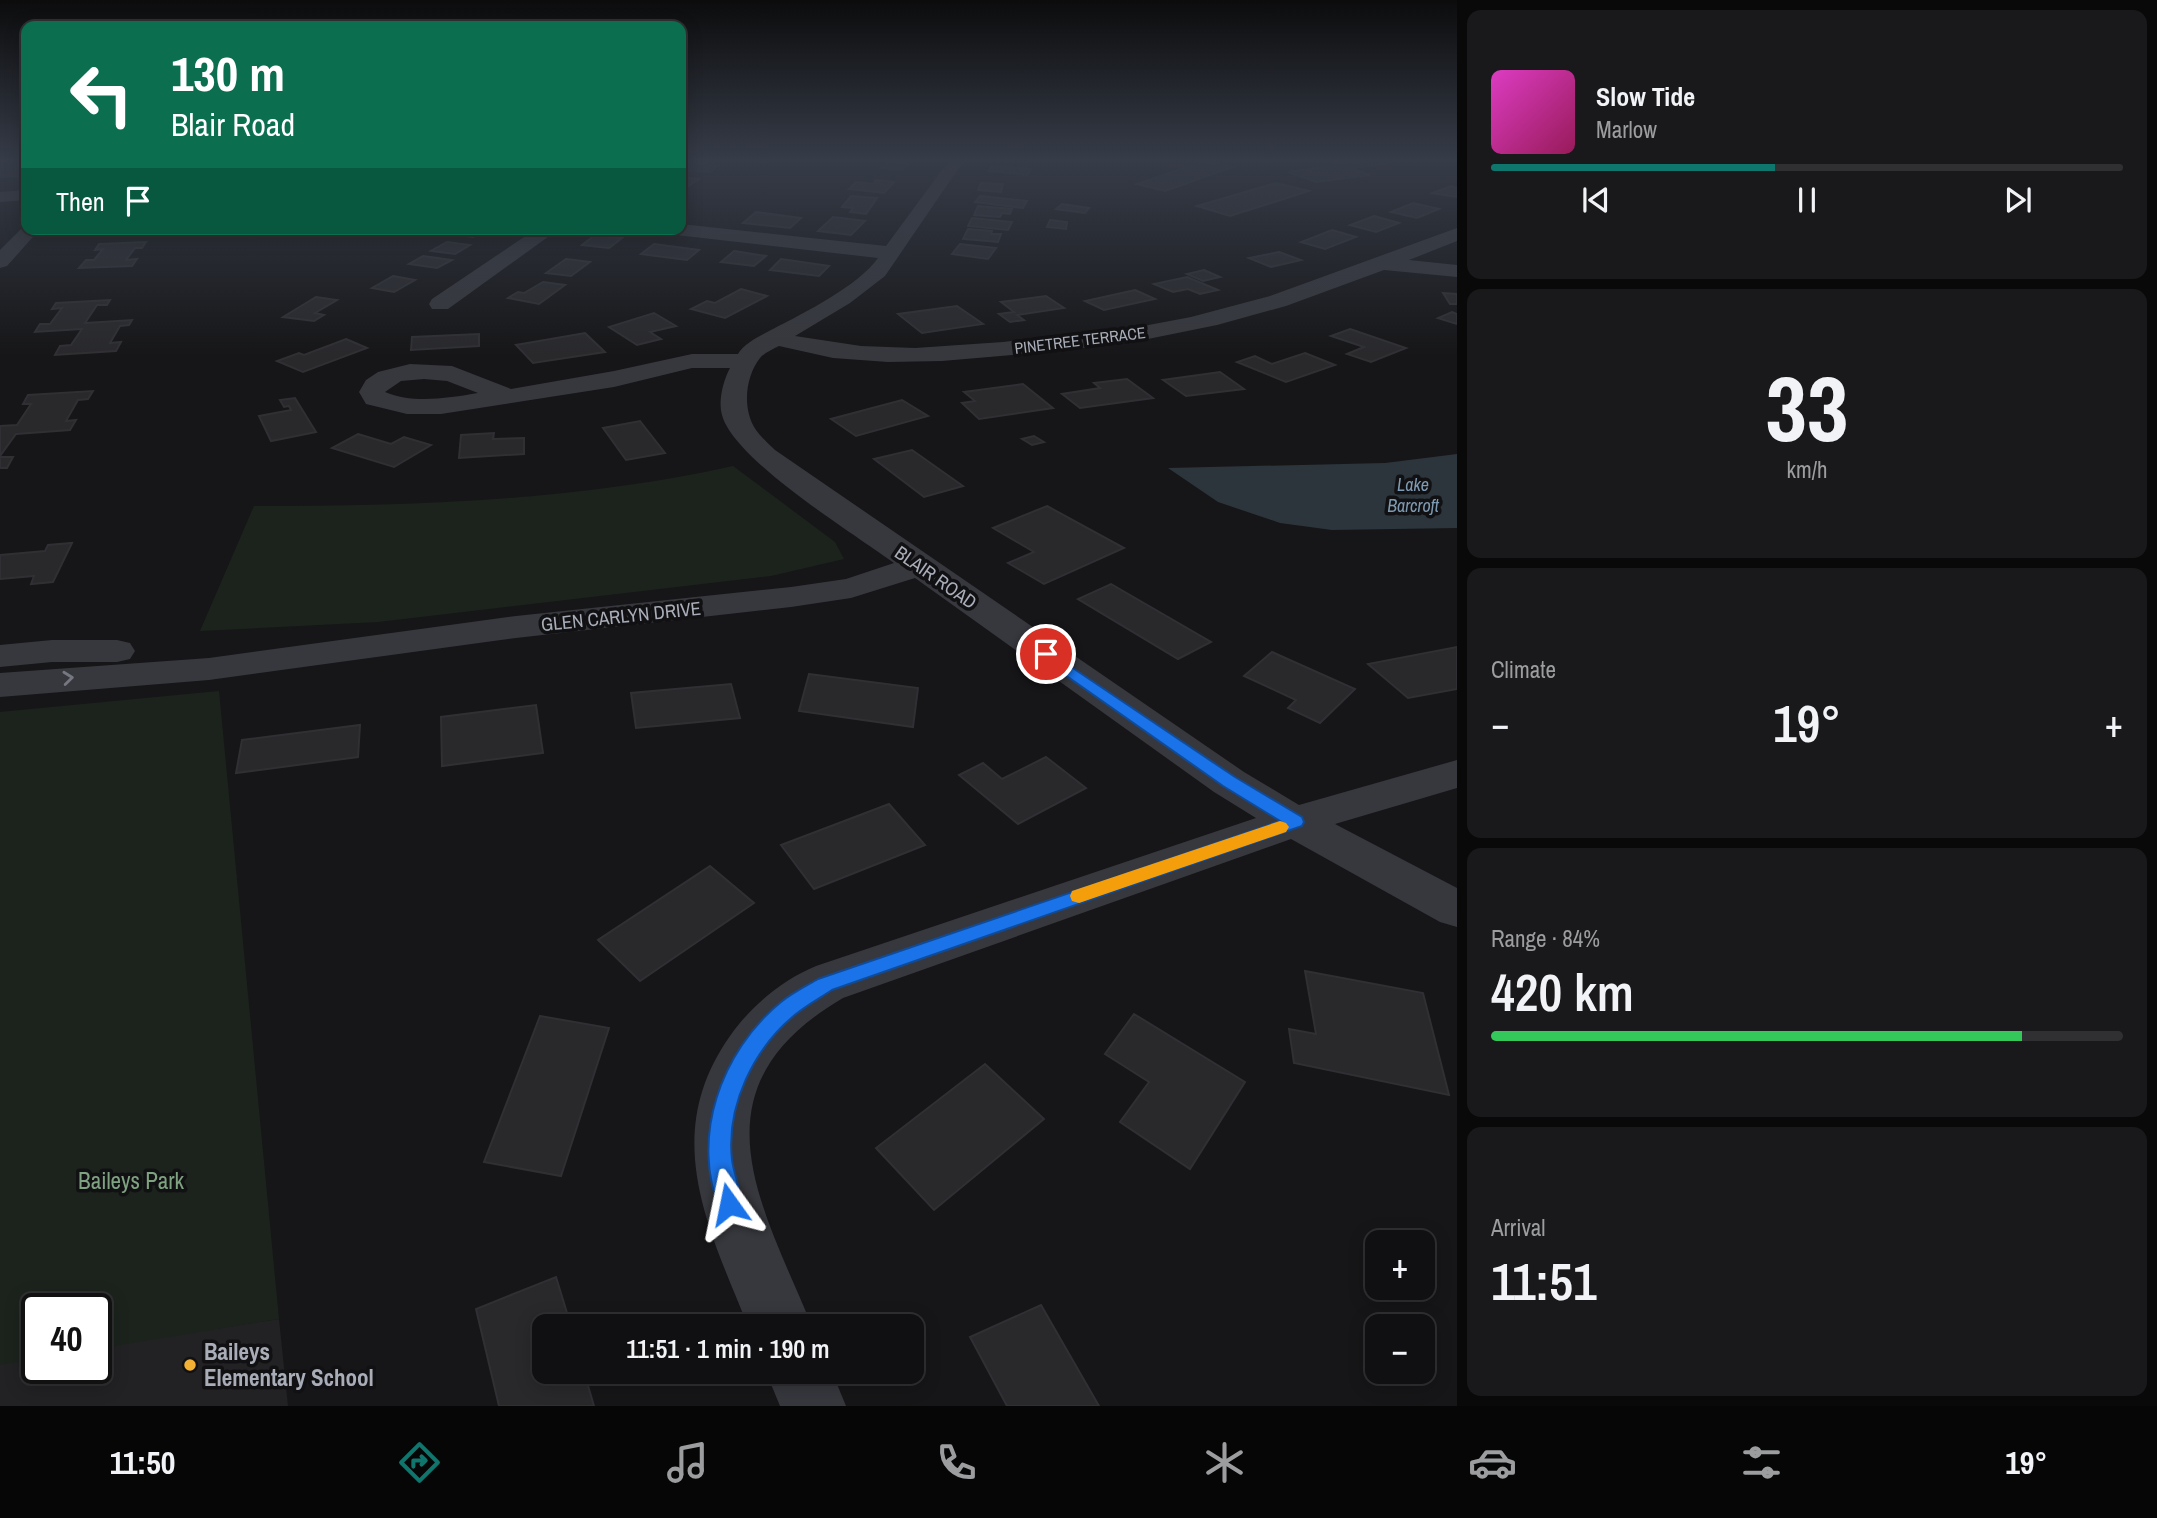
<!DOCTYPE html>
<html lang="en">
<head>
<meta charset="utf-8">
<style>
  body { margin:0; font-family:"Archivo Narrow",sans-serif; background:#19191b; color:#f1f3f6; height:100vh; display:flex; flex-direction:column; font-size:26px; white-space:nowrap }
  * { box-sizing:border-box; margin:0 }
  p { font-size:23px; color:#9c9d9f }
  .icon { flex:none; width:38px; height:38px; fill:none; stroke:currentColor; stroke-width:2; stroke-linecap:round; stroke-linejoin:round }
  .map { position:relative; flex:1; overflow:hidden }
  .details { display:flex; flex-direction:column; gap:10px; padding:10px; background:#09090a; width:700px }
  .details>* { flex:none }
  .hud { position:absolute; left:21px; top:21px; width:665px; height:214px; border-radius:14px; box-shadow:0 4px 18px #0003,0 0 0 2px #303032; background:#0b6e4f; color:#fff; overflow:hidden }
  .fabs { position:absolute; left:1365px; top:1230px; display:grid; gap:14px }
  .fabs a { display:grid; place-items:center; width:70px; height:70px; border-radius:14px; background:#101012; box-shadow:0 4px 18px #0003,0 0 0 2px #303032; font-size:35px }
  .speed { position:absolute; left:21px; top:1293px; display:flex; gap:14px; font-size:35px; font-weight:700; text-align:center }
  .speed>* { display:grid; place-content:center; width:91px; height:91px; border-radius:50%; background:#101012; box-shadow:0 4px 18px #0003,0 0 0 2px #303032; line-height:1 }
  .speed .limit { border:4px solid #111; border-radius:10px; background:#fff; color:#111 }
  .pin { position:absolute; display:grid; place-items:center; width:60px; height:60px; color:#fff; margin:-30px; border:4px solid #fff; border-radius:50%; box-shadow:0 2px 7px #0007 }
  .me { position:absolute; width:77px; margin:-38px; rotate:348deg; stroke-linejoin:round; filter:drop-shadow(0 0 5px #0008) }
  .turn { display:flex; align-items:center; gap:24px; height:147px; padding:0 35px; font-size:32px }
  .turn .icon { width:91px; height:91px; stroke-width:2.5 }
  .turn b { display:block; font-size:49px; line-height:60px }
  .then { display:flex; align-items:center; height:66px; padding:0 35px; background:#0003; gap:14px; font-size:26px }
  .big { font-size:52px; font-weight:600; line-height:1.1 }
  .details .widget { flex:1; display:flex; flex-direction:column; justify-content:center; gap:10px; min-width:0; padding:0 24px; border-radius:14px; background:#19191b }
  .details .dial { align-items:center; gap:0 }
  .dial b { font-size:91px; line-height:1 }
  .song { display:flex; align-items:center; gap:21px }
  .cover { width:84px; height:84px; border-radius:10px; background:linear-gradient(135deg,hsl(310 70% 55%),hsl(330 70% 35%)) }
  .played { height:7px; border-radius:4px; background:linear-gradient(90deg,#0f766e 45%,#303032 45%) }
  .keys { display:flex; justify-content:space-around; direction:ltr }
  .heat { display:flex; justify-content:space-between; align-items:center; font-size:38px; direction:ltr }
  .charge { height:10px; border-radius:5px; background:linear-gradient(90deg,#34c759 84%,#303032 0) }
  .trip { position:absolute; left:532px; top:1314px; width:392px; height:70px; border-radius:14px; background:#101012; box-shadow:0 4px 18px #0003,0 0 0 2px #303032; font-weight:600; line-height:70px; text-align:center }
  .dock { display:flex; height:112px; justify-content:space-around; align-items:center; background:#060607; color:#9c9d9f }
  .dock .icon { width:49px; height:49px }
  .dock .active { color:#0f766e }
  .dock b { font-size:32px; color:#f1f3f6 }
  main { display:flex; flex:1; min-height:0 }
  .map>svg:first-child { display:block }
  .built { fill:#222225 }
  .green { fill:#1c231d }
  .water { fill:#2c353c }
  .building { fill:#29292c; stroke:#303034; stroke-width:2 }
  .lines { fill:none; stroke-linecap:round; stroke-linejoin:round }
  .minor { fill:#37383d; fill-rule:evenodd }
  .oneway { stroke:#757881 }
  .route { fill:#1a73e8; stroke:#114b97; stroke-width:2 }
  .slow { fill:#f59e0b }
  .poi-dot { fill:#f2b134; stroke:#111113; stroke-width:2.5 }
  .labels { text-anchor:middle; stroke-width:7; stroke-linejoin:round; paint-order:stroke }
  .far-street-label { font-size:16px; fill:#a8adb8; stroke:#111113 }
  .far-water-label { font-size:18px; font-style:italic; fill:#7f9bb3; stroke:#111113 }
  .street-label { font-size:19px; fill:#a8adb8; stroke:#111113 }
  .near-park-label { font-size:23px; fill:#7fa381; stroke:#111113 }
  .near-poi-label { font-size:23px; font-weight:bold; fill:#a8adb8; stroke:#111113; text-anchor:start }
</style>
</head>
<body>
<main>
<div class="map">
<svg width="1457" height="1406" viewBox="0 0 1457 1406">
  <rect width="100%" height="100%" fill="#161618"/>
  <path class="built" d="M 279,1319 L 288,1406 L 0,1406 L 0,1362 L 37,1356 L 37,1368 L 96,1368 L 96,1347 Z"/>
  <g class="green">
    <path d="M 733,466 L 835,542 L 844,559 L 771,576 L 378,622 L 200,631 L 254,506 C 415,506 576,501 733,466 Z"/>
    <path d="M 219,691 L 279,1319 L 96,1349 L 96,1309 L 37,1309 L 37,1359 L 0,1365 L 0,712 Z"/>
  </g>
  <path class="water" d="M 1457,454 L 1457,528 L 1332,530 L 1280,523 L 1218,502 L 1168,468 L 1385,463 Z"/>
  <g class="building">
    <path d="M 892,159 L 903,159 L 913,160 L 901,170 L 881,168 Z"/>
    <path d="M 1194,159 L 1221,159 L 1211,162 L 1233,167 L 1165,191 L 1137,184 L 1204,161 Z"/>
    <path d="M 1417,159 L 1350,168 L 1370,175 L 1316,182 L 1288,172 L 1339,165 L 1322,160 L 1328,159 Z"/>
    <path d="M 26,161 L 24,172 L 26,176 L 0,177 L 0,168 L 3,165 L 0,166 L 1,162 Z"/>
    <path d="M 692,163 L 718,165 L 710,172 L 683,170 Z"/>
    <path d="M 992,166 L 1031,169 L 1027,175 L 988,171 Z"/>
    <path d="M 681,177 L 699,179 L 681,191 Z"/>
    <path d="M 876,180 L 894,182 L 884,193 L 849,189 L 856,182 L 873,184 Z"/>
    <path d="M 981,183 L 1003,184 L 1001,192 L 978,190 Z"/>
    <path d="M 1276,183 L 1309,191 L 1230,216 L 1197,206 Z"/>
    <path d="M 1451,186 L 1457,188 L 1457,197 L 1432,193 Z"/>
    <path d="M 851,196 L 877,198 L 866,214 L 850,212 L 853,208 L 842,207 Z"/>
    <path d="M 980,196 L 1027,201 L 1023,208 L 975,202 Z"/>
    <path d="M 1413,203 L 1439,209 L 1417,218 L 1391,212 Z"/>
    <path d="M 1062,204 L 1089,208 L 1085,213 L 1056,209 Z"/>
    <path d="M 978,206 L 1012,209 L 1010,214 L 1002,213 L 1000,217 L 974,215 Z"/>
    <path d="M 756,212 L 801,218 L 790,228 L 743,223 Z"/>
    <path d="M 1374,216 L 1399,223 L 1376,232 L 1350,225 Z"/>
    <path d="M 833,217 L 865,221 L 851,235 L 818,231 Z"/>
    <path d="M 972,218 L 1012,222 L 1008,230 L 968,226 Z"/>
    <path d="M 1050,220 L 1067,222 L 1066,229 L 1047,227 Z"/>
    <path d="M 108,229 L 156,229 L 106,233 Z"/>
    <path d="M 438,229 L 486,229 L 473,237 L 432,232 Z"/>
    <path d="M 968,229 L 992,231 L 991,234 L 1001,234 L 998,242 L 963,239 Z"/>
    <path d="M 1332,230 L 1356,237 L 1325,249 L 1301,242 Z"/>
    <path d="M 595,235 L 622,238 L 609,248 L 582,245 Z"/>
    <path d="M 146,242 L 142,248 L 135,248 L 126,260 L 137,259 L 132,266 L 79,268 L 86,260 L 94,260 L 103,249 L 95,250 L 99,244 Z"/>
    <path d="M 447,242 L 470,245 L 455,254 L 431,251 Z"/>
    <path d="M 654,244 L 699,250 L 687,260 L 641,254 Z"/>
    <path d="M 960,244 L 996,248 L 988,259 L 952,254 Z"/>
    <path d="M 734,251 L 766,256 L 754,266 L 721,262 Z"/>
    <path d="M 1279,252 L 1301,260 L 1271,267 L 1249,258 Z"/>
    <path d="M 423,256 L 452,260 L 437,268 L 409,264 Z"/>
    <path d="M 566,259 L 590,262 L 571,276 L 546,273 Z"/>
    <path d="M 781,259 L 829,266 L 819,276 L 770,270 Z"/>
    <path d="M 1204,270 L 1220,277 L 1203,281 L 1187,274 Z"/>
    <path d="M 393,276 L 415,280 L 394,292 L 372,288 Z"/>
    <path d="M 1187,277 L 1218,290 L 1200,294 L 1188,289 L 1173,292 L 1154,284 Z"/>
    <path d="M 543,282 L 565,285 L 539,304 L 508,298 L 518,292 L 524,293 Z"/>
    <path d="M 741,289 L 767,296 L 725,318 L 691,309 L 707,301 L 715,303 Z"/>
    <path d="M 1135,290 L 1155,299 L 1104,310 L 1085,301 Z"/>
    <path d="M 1443,293 L 1457,294 L 1457,304 L 1450,304 Z"/>
    <path d="M 1046,296 L 1064,308 L 1017,315 L 1024,320 L 1010,322 L 999,314 L 1014,312 L 1001,302 Z"/>
    <path d="M 316,297 L 337,300 L 315,313 L 324,315 L 314,321 L 283,317 Z"/>
    <path d="M 110,300 L 107,305 L 97,305 L 85,323 L 132,320 L 129,325 L 120,326 L 110,343 L 121,342 L 116,351 L 55,355 L 60,346 L 71,345 L 82,329 L 35,332 L 40,324 L 50,324 L 62,308 L 52,309 L 56,303 Z"/>
    <path d="M 957,306 L 983,324 L 922,333 L 898,314 Z"/>
    <path d="M 1452,312 L 1457,314 L 1457,324 L 1438,318 Z"/>
    <path d="M 654,313 L 676,326 L 650,332 L 661,339 L 637,345 L 609,327 Z"/>
    <path d="M 1350,329 L 1406,348 L 1371,362 L 1347,354 L 1364,347 L 1331,336 Z"/>
    <path d="M 585,333 L 605,352 L 533,363 L 516,345 Z"/>
    <path d="M 479,334 L 479,346 L 411,350 L 412,337 Z"/>
    <path d="M 346,339 L 367,348 L 303,372 L 277,361 L 299,353 L 304,355 Z"/>
    <path d="M 1305,353 L 1335,365 L 1286,382 L 1237,362 L 1255,356 L 1272,364 Z"/>
    <path d="M 1220,372 L 1244,389 L 1186,396 L 1163,380 Z"/>
    <path d="M 1127,379 L 1153,398 L 1080,408 L 1062,394 L 1100,388 L 1094,383 Z"/>
    <path d="M 1023,384 L 1053,408 L 979,419 L 962,403 L 975,401 L 964,392 Z"/>
    <path d="M 93,391 L 88,399 L 78,400 L 66,421 L 76,420 L 70,430 L 16,434 L 0,456 L 0,426 L 17,425 L 31,404 L 23,404 L 28,395 Z"/>
    <path d="M 295,398 L 316,432 L 271,441 L 259,416 L 291,410 L 289,406 L 284,407 L 280,400 Z"/>
    <path d="M 902,400 L 928,416 L 856,436 L 831,419 Z"/>
    <path d="M 640,421 L 665,453 L 626,460 L 603,428 Z"/>
    <path d="M 494,433 L 493,439 L 524,438 L 524,454 L 459,458 L 461,435 Z"/>
    <path d="M 358,434 L 391,444 L 404,437 L 431,445 L 394,467 L 332,448 Z"/>
    <path d="M 1034,436 L 1044,442 L 1032,445 L 1022,439 Z"/>
    <path d="M 912,450 L 963,486 L 924,497 L 874,459 Z"/>
    <path d="M 0,457 L 13,457 L 7,468 L 0,468 Z"/>
    <path d="M 1047,506 L 1124,548 L 1044,584 L 1008,563 L 1034,552 L 993,528 Z"/>
    <path d="M 72,543 L 53,582 L 31,584 L 34,576 L 0,579 L 0,555 L 45,551 L 48,545 Z"/>
    <path d="M 1111,584 L 1211,642 L 1178,659 L 1078,599 Z"/>
    <path d="M 1457,647 L 1457,689 L 1408,698 L 1368,664 Z"/>
    <path d="M 1272,652 L 1355,689 L 1320,723 L 1288,708 L 1296,700 L 1244,676 Z"/>
    <path d="M 809,674 L 918,688 L 913,727 L 799,711 Z"/>
    <path d="M 731,684 L 740,718 L 636,728 L 631,693 Z"/>
    <path d="M 536,705 L 543,753 L 442,766 L 441,717 Z"/>
    <path d="M 360,725 L 358,757 L 236,773 L 242,740 Z"/>
    <path d="M 1046,757 L 1086,788 L 1018,824 L 959,775 L 983,763 L 1002,779 Z"/>
    <path d="M 889,804 L 925,845 L 814,889 L 781,845 Z"/>
    <path d="M 710,866 L 754,903 L 640,981 L 598,940 Z"/>
    <path d="M 1305,971 L 1423,993 L 1449,1095 L 1294,1063 L 1289,1029 L 1316,1034 Z"/>
    <path d="M 1134,1014 L 1245,1082 L 1190,1169 L 1120,1122 L 1149,1082 L 1105,1054 Z"/>
    <path d="M 540,1016 L 609,1028 L 561,1176 L 484,1162 Z"/>
    <path d="M 985,1064 L 1044,1119 L 934,1210 L 876,1148 Z"/>
    <path d="M 556,1277 L 571,1326 L 544,1326 L 544,1372 L 584,1372 L 594,1406 L 499,1406 L 476,1309 Z"/>
    <path d="M 1041,1305 L 1099,1406 L 1007,1406 L 970,1337 Z"/>
  </g>
  <g class="lines">
    <g class="minor">
      <path d="M 950,159 L 968,159 L 958,169 L 885,276 L 850,303 L 795,336 L 861,346 L 915,348 L 1003,342 L 1138,327 L 1191,317 L 1270,296 L 1457,228 L 1457,241 L 1409,260 L 1457,265 L 1457,277 L 1384,270 L 1286,306 L 1217,325 L 1138,341 L 1057,351 L 942,361 L 888,362 L 833,358 L 779,346 C 773,349 764,353 760,358 C 745,377 742,410 756,430 C 761,437 769,444 775,450 L 1244,772 L 1299,805 L 1457,760 L 1457,788 L 1335,824 L 1457,888 L 1457,927 L 1440,922 L 1291,839 L 843,998 C 689,1088 760,1201 812,1326 L 748,1326 C 708,1227 660,1135 730,1036 C 751,1006 782,980 816,966 L 1256,818 L 1214,792 L 915,578 L 851,598 L 791,607 L 516,638 L 209,680 L 0,697 L 0,673 L 209,658 L 516,616 L 791,587 L 846,579 L 894,563 C 853,533 734,460 722,415 C 718,401 723,381 730,368 L 692,368 L 614,387 L 441,414 L 407,414 L 366,404 L 359,392 L 366,380 L 378,372 L 410,364 L 452,366 L 511,389 L 614,371 L 692,354 L 738,354 C 745,342 762,335 773,329 C 804,313 858,286 878,258 L 676,235 L 666,229 L 681,229 L 681,224 L 886,246 ZM 424,379 L 447,381 L 478,393 C 448,398 413,404 385,392 L 401,381 Z"/>
      <path d="M 26,190 L 26,200 L 0,202 L 0,192 Z"/>
      <path d="M 26,224 L 26,229 L 40,229 L 7,266 L 0,268 L 0,250 Z"/>
      <path d="M 536,229 L 559,229 L 448,309 L 432,309 L 429,304 L 432,299 Z"/>
      <path d="M 52,640 L 117,640 L 130,643 L 135,651 L 130,659 L 117,662 L 52,662 L 0,667 L 0,645 Z"/>
      <path d="M 766,1372 L 832,1372 L 846,1406 L 780,1406 Z"/>
    </g>
  </g>
  <defs><path id="oneway-chevron" d="M-2-3.5L2.5 0L-2 3.5" fill="none" stroke-width="1.6" stroke-linecap="round" stroke-linejoin="round" transform="scale(1.75)"/></defs>
  <use class="oneway" href="#oneway-chevron" transform="translate(68 678) rotate(-6)"/>
  <linearGradient id="sky" x2="0" y2="1"><stop stop-color="#0c0c0d"/><stop offset="0.45" stop-color="#363c48"/><stop offset="1" stop-color="#363c48" stop-opacity="0"/></linearGradient>
  <rect width="1457" height="356" fill="url(#sky)"/>
  <path class="route" d="M 1046,650 L 1235,777 L 1302,817 L 1304,822 L 1302,826 L 832,990 C 820,998 807,1005 796,1014 C 754,1048 726,1105 732,1160 C 734,1177 745,1196 738,1212 L 729,1215 L 721,1212 C 689,1139 721,1051 781,1002 C 792,993 806,986 818,979 L 1280,821 L 1223,786 L 1041,658 L 1039,654 Z"/>
  <path class="slow" d="M 1280,821 L 1286,823 L 1289,827 L 1286,832 L 1079,903 L 1072,901 L 1070,896 L 1072,891 Z"/>
  <circle class="poi-dot" cx="190" cy="1365" r="7"/>
  <g class="labels">
    <g class="far-street-label">
      <text transform="translate(1080 340) rotate(-7)" y="6">PINETREE TERRACE</text>
    </g>
    <g class="far-water-label">
      <text x="1413" y="491">Lake<tspan x="1413" dy="21">Barcroft</tspan></text>
    </g>
    <g class="street-label">
      <text transform="translate(936 577) rotate(35)" y="7">BLAIR ROAD</text>
      <text transform="translate(621 616) rotate(-6)" y="7">GLEN CARLYN DRIVE</text>
    </g>
    <g class="near-park-label">
      <text x="131" y="1189">Baileys Park</text>
    </g>
    <g class="near-poi-label">
      <text x="204" y="1360">Baileys<tspan x="204" dy="26">Elementary School</tspan></text>
    </g>
  </g>
</svg>
<div class="fabs">
<a>+</a>
<a>−</a>
</div>
<div class="speed"><div class="limit">40</div></div>
<div class="pin" style="left:1046px;top:654px;background:#d93025"><svg class="icon" aria-label="arrive" viewBox="0 0 24 24"><path d="M6 21V4h12l-3 4 3 4H6"/></svg></div>
<svg class="me" style="left:729px;top:1204px" viewBox="-20 -20 40 40"><path d="M0-17L14 15 0 8-14 15z" fill="#1a73e8" stroke="#fff" stroke-width="4"/></svg>
<div class="trip">11:51 · 1 min · 190 m</div>
<div class="hud">
<div class="turn"><svg class="icon" aria-label="left" viewBox="0 0 24 24"><path d="M17 20v-9H6M10 6l-5 5 5 5"/></svg><div><b>130 m</b>Blair Road</div></div>
<div class="then">Then<svg class="icon" aria-label="arrive" viewBox="0 0 24 24"><path d="M6 21V4h12l-3 4 3 4H6"/></svg></div>
</div>
</div>
<section class="details">
<div class="widget">
<div class="song"><i class="cover"></i><div><b>Slow Tide</b><p>Marlow</p></div></div>
<div class="played"></div>
<div class="keys"><svg class="icon" aria-label="previous" viewBox="0 0 24 24"><path d="M18 5L8 12l10 7zM5 5v14"/></svg><svg class="icon" aria-label="pause" viewBox="0 0 24 24"><path d="M8 5v14M16 5v14"/></svg><svg class="icon" aria-label="next" viewBox="0 0 24 24"><path d="M6 5l10 7-10 7zM19 5v14"/></svg></div>
</div>
<div class="widget dial"><b>33</b><p>km/h</p></div>
<div class="widget"><p>Climate</p>
<div class="heat"><a>−</a><b class="big">19°</b><a>+</a></div>
</div>
<div class="widget"><p>Range · 84%</p><b class="big">420 km</b><div class="charge"></div></div>
<div class="widget"><p>Arrival</p><b class="big">11:51</b></div>
</section>
</main>
<nav class="dock">
<b>11:50</b>
<svg class="icon active" aria-label="directions" viewBox="0 0 24 24"><path d="M12 3l9 9-9 9-9-9zM9 14v-3h6M13 9l2 2-2 2"/></svg>
<svg class="icon" aria-label="music" viewBox="0 0 24 24"><path d="M9 18V5l10-2v13"/><circle cx="6" cy="18" r="3"/><circle cx="16" cy="16" r="3"/></svg>
<svg class="icon" aria-label="phone" viewBox="0 0 24 24"><path d="M5 4h4l2 5-3 2q2 4 5 5l2-3 5 2v4C11 20 4 13 5 4z"/></svg>
<svg class="icon" aria-label="climate" viewBox="0 0 24 24"><path d="M12 3v18M4 7l16 10M4 17L20 7"/></svg>
<svg class="icon" aria-label="car" viewBox="0 0 24 24"><path d="M5 17H2v-5l4-1 3-4h7l3 4 3 1v5h-3M9 17h6M6 11h13"/><circle cx="7" cy="17" r="2"/><circle cx="17" cy="17" r="2"/></svg>
<svg class="icon" aria-label="filters" viewBox="0 0 24 24"><path d="M4 7h16M4 17h16"/><circle cx="9" cy="7" r="2"/><circle cx="15" cy="17" r="2"/></svg>
<b>19°</b>
</nav>
</body>
</html>
